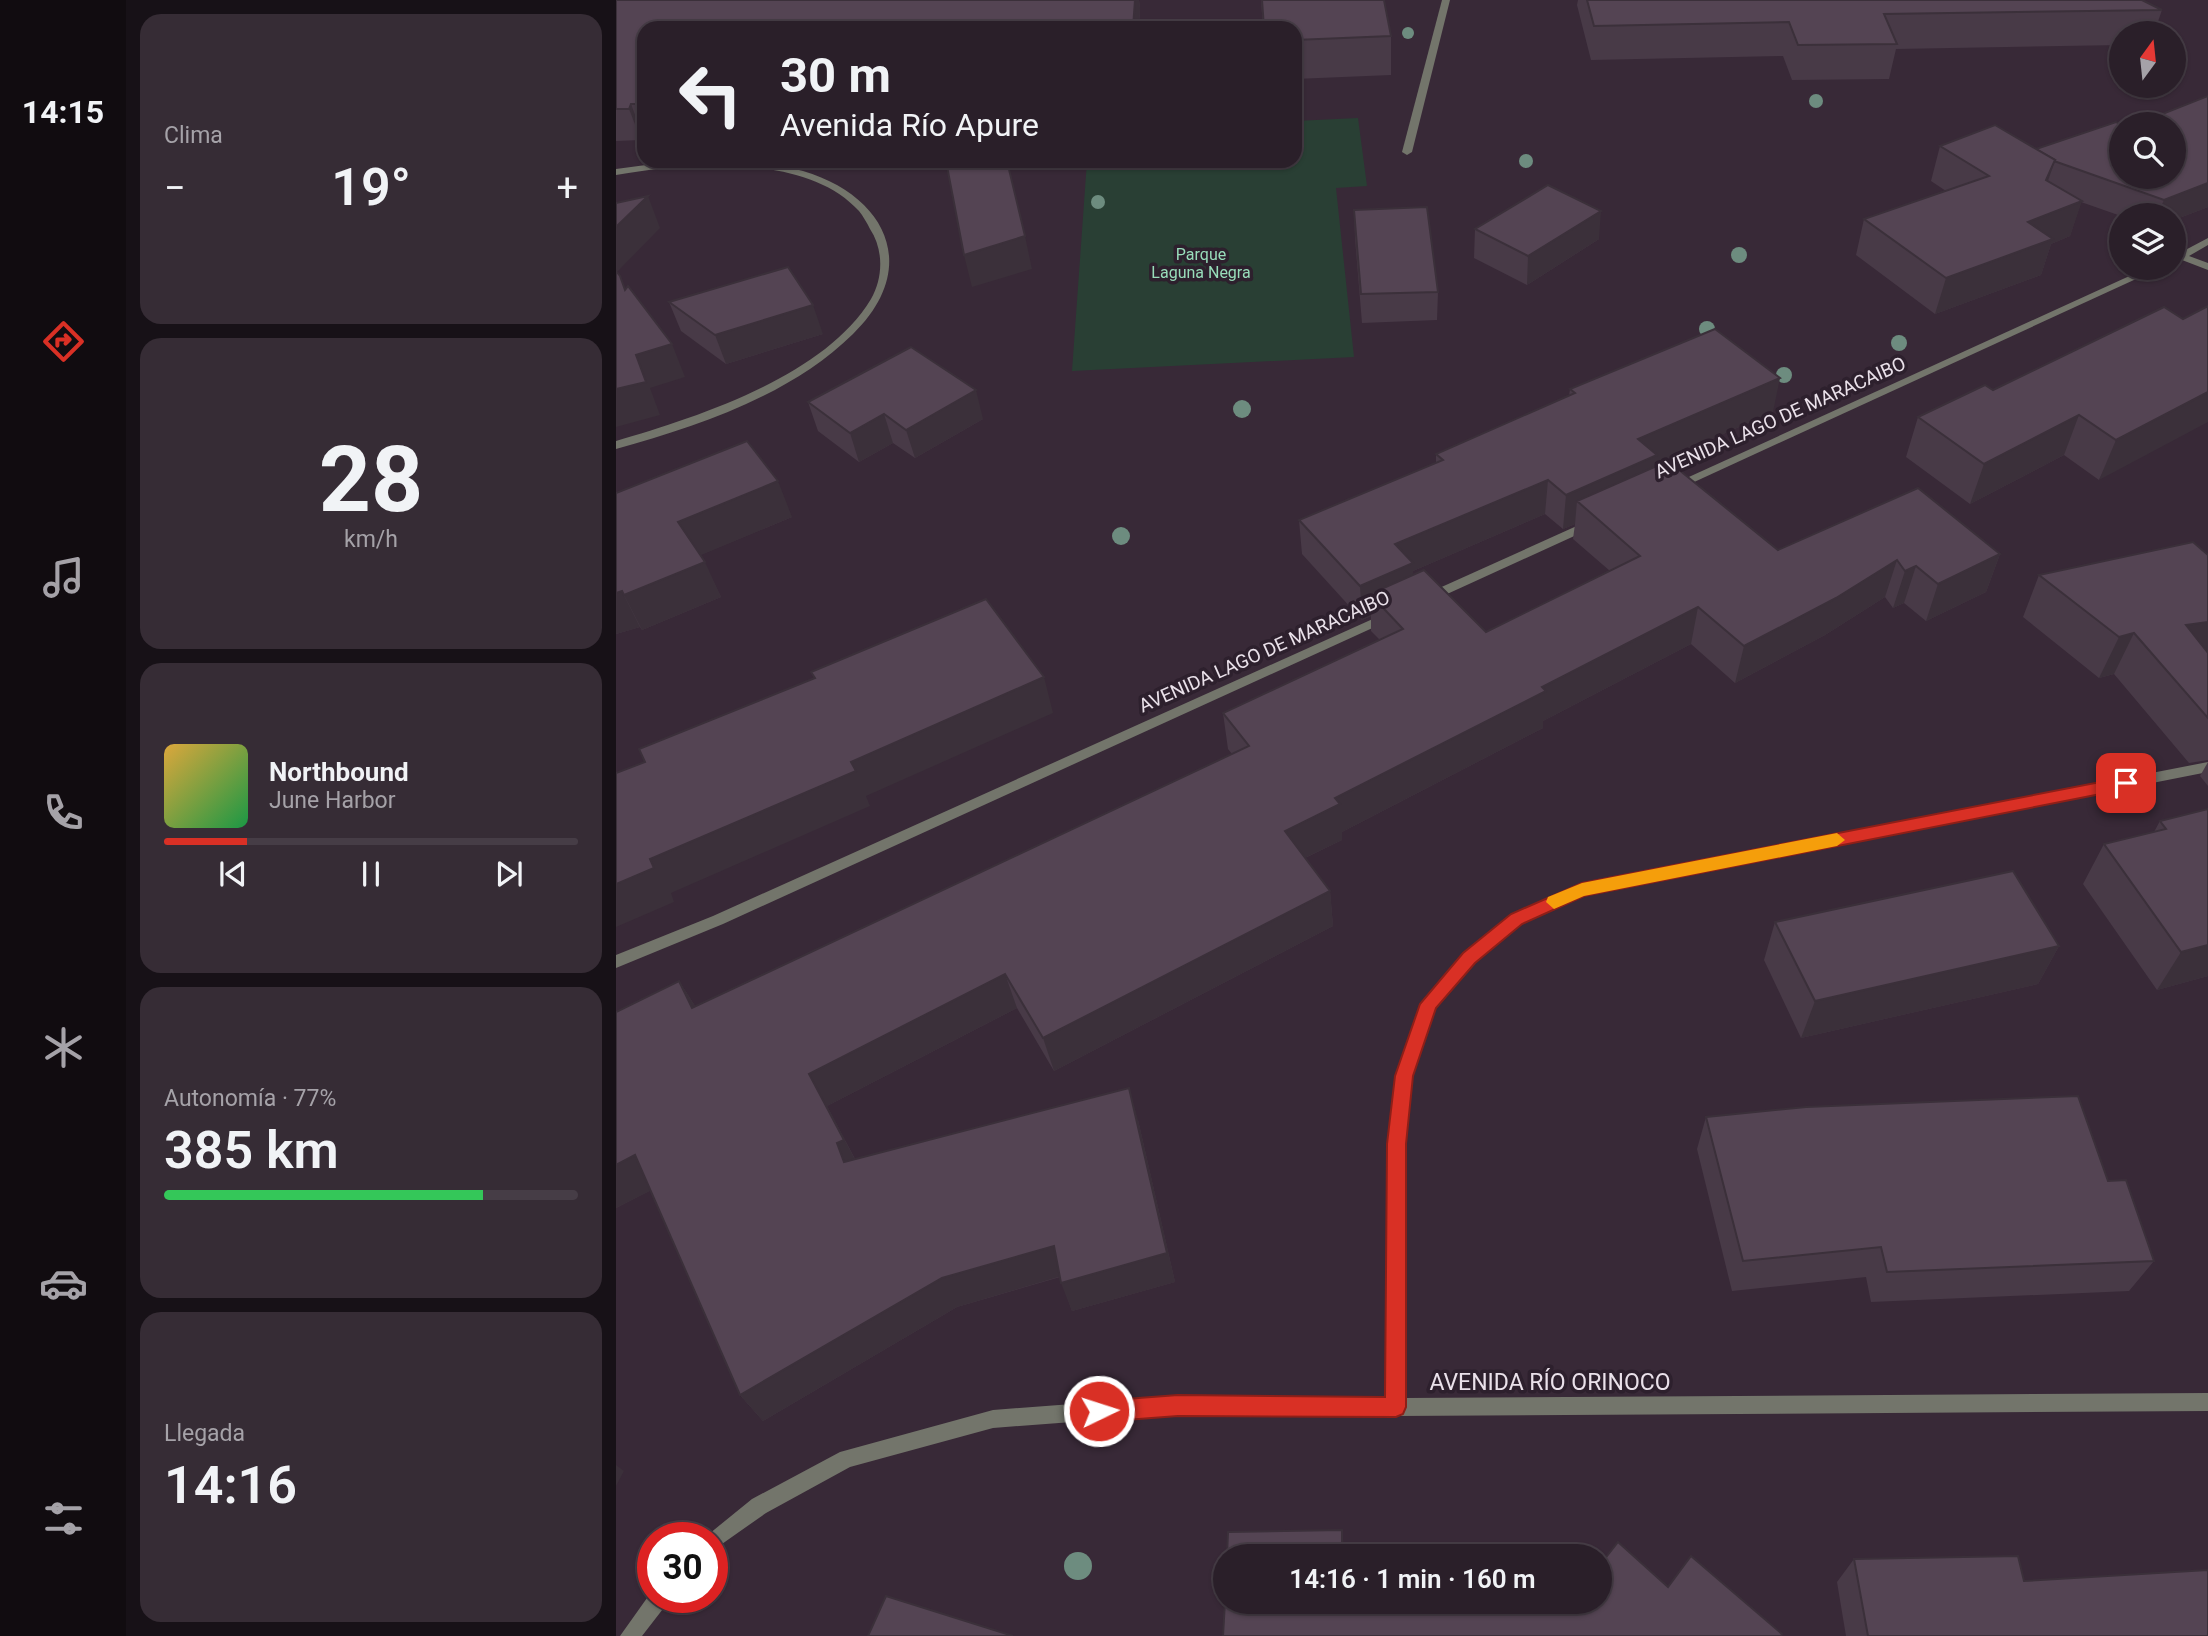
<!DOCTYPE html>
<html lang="es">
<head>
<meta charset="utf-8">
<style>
  body { margin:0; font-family:Roboto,sans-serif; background:#362c35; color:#f1f3f6; height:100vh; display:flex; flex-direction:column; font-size:26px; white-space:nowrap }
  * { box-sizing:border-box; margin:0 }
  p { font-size:23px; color:#a5a2a8 }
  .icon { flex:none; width:38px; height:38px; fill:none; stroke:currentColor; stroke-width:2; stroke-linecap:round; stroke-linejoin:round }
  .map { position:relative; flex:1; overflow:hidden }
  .side { display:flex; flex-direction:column; gap:14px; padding:14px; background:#171117; width:490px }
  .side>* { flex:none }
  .banner { position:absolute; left:21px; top:21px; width:665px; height:147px; border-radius:21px; box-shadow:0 2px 5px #0004,0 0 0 2px #463d46; background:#2a1f29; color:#f1f3f6; overflow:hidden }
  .needle { width:46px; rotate:15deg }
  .tools { position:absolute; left:1493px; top:21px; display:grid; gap:14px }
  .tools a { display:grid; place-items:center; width:77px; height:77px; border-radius:50%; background:#2a1f29; box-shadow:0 2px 5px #0004,0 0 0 2px #463d46; font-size:35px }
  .speed { position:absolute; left:21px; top:1522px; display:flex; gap:14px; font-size:35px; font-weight:700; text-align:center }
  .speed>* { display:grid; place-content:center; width:91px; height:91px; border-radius:50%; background:#2a1f29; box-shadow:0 2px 5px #0004,0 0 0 2px #463d46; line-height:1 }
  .speed .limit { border:10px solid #d22; background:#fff; color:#111 }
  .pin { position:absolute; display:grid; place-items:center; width:60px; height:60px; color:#fff; margin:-30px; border-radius:14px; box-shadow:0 4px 10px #0006 }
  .me { position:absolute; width:77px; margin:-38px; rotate:86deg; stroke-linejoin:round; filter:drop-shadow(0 0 5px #0008) }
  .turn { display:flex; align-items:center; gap:24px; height:147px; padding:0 28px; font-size:32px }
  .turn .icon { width:91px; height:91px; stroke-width:2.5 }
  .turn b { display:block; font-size:49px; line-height:60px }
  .big { font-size:52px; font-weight:600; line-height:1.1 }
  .side .card { flex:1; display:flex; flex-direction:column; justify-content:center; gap:10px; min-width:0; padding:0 24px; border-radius:21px; background:#362c35 }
  .side .dial { align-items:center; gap:0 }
  .dial b { font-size:91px; line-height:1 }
  .song { display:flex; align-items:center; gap:21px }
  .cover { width:84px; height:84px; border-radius:10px; background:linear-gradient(135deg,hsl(40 70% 55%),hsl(140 70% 35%)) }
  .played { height:7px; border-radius:4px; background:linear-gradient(90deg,#d93025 20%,#463d46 20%) }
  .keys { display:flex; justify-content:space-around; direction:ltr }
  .heat { display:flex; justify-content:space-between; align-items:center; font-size:38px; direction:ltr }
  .charge { height:10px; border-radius:5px; background:linear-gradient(90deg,#34c759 77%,#463d46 0) }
  .trip { position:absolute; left:597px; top:1544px; width:399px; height:70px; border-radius:35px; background:#2a1f29; box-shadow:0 2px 5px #0004,0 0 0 2px #463d46; font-weight:600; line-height:70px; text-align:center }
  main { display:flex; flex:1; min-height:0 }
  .tabs { display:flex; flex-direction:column; width:126px; justify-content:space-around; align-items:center; background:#110c10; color:#a5a2a8 }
  .tabs .icon { width:49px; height:49px }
  .tabs .selected { color:#d93025 }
  .tabs b { font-size:32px; color:#f1f3f6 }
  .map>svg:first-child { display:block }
  .green { fill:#293f34 }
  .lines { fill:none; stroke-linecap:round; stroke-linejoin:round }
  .minor { fill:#73756b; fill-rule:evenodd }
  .tree { fill:#6d8c7f }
  .wall { fill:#483a47; fill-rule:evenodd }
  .shaded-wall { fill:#3b303a }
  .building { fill:#544453; stroke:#3b303a; stroke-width:2 }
  .route { fill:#d93025; stroke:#8d1f18; stroke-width:2 }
  .slow { fill:#f59e0b }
  .labels { text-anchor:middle; stroke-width:7; stroke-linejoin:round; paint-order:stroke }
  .far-park-label { font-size:16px; fill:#98ddba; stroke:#2d202d }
  .street-label { font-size:19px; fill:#eae1ea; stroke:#2d202d }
  .near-street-label { font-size:23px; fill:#eae1ea; stroke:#2d202d }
</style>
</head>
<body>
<main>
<nav class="tabs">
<b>14:15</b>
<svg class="icon selected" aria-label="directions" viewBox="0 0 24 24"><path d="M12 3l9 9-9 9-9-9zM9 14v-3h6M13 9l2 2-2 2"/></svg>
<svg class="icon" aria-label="music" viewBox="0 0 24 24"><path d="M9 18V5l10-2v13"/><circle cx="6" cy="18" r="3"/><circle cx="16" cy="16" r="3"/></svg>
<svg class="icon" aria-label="phone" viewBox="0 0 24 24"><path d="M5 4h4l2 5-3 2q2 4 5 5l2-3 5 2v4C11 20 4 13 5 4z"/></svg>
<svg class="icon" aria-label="climate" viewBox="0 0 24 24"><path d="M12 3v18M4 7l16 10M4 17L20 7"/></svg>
<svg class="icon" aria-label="car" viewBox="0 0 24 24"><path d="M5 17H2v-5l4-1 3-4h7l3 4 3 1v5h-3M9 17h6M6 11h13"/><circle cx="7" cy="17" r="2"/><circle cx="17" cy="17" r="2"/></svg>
<svg class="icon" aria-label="filters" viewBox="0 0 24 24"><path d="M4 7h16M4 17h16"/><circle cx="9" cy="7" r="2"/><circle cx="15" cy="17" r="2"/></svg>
</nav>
<section class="side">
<div class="card"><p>Clima</p>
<div class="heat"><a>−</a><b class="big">19°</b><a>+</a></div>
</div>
<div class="card dial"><b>28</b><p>km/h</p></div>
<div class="card">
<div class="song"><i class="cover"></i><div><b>Northbound</b><p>June Harbor</p></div></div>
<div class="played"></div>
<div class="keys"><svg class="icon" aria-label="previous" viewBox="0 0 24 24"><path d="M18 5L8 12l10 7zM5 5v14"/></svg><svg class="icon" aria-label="pause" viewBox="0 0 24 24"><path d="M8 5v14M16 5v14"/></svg><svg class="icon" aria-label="next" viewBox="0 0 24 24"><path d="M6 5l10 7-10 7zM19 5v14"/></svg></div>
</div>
<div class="card"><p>Autonomía · 77%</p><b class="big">385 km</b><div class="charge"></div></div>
<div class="card"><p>Llegada</p><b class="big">14:16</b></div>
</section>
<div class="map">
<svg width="1592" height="1636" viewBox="0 0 1592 1636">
  <rect width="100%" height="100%" fill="#382937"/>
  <path class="green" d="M 742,118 L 751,186 L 720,188 L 738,357 L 456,371 L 471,161 L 679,161 L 679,121 Z"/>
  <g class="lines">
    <g class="minor">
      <path d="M 826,0 L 834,0 L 796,152 L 791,155 L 786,152 Z"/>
      <path d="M 60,161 C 103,161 146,159 187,171 C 271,196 305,268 237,334 C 175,395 83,426 0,449 L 0,441 C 81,417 208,377 255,299 C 267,278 268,250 254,229 C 251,223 247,216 243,211 C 190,152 70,163 0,175 L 0,169 Z"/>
      <path d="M 1592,238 L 1592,245 L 1573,256 L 1592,263 L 1592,270 L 1566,260 L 1558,263 L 1558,256 Z"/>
      <path d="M 1531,268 L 1544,268 L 1063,489 L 1055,489 L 1053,486 Z"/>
      <path d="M 974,520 L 980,524 L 978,527 L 818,600 L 810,600 L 808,597 L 810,594 Z"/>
      <path d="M 770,613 L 776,617 L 774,620 L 107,924 L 0,968 L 0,955 L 97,916 Z"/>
      <path d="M 1592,762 L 1592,772 L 968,895 L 906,923 L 858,962 L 820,1007 L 796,1076 L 789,1144 L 789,1398 L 1592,1393 L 1592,1411 L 780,1416 L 562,1414 L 377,1428 L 234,1467 L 150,1513 L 96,1551 L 96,1538 L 88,1538 L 136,1499 L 224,1452 L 377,1410 L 562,1396 L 771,1398 L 773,1144 L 780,1076 L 805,1004 L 848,954 L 896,915 L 966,884 Z"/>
      <path d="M 36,1591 L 37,1598 L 53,1598 L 50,1605 L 26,1636 L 4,1636 Z"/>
    </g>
  </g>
  <g class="tree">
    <circle cx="792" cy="33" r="6"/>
    <circle cx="1200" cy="101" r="7"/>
    <circle cx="910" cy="161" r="7"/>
    <circle cx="482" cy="202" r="7"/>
    <circle cx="1123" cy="255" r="8"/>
    <circle cx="1091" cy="329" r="8"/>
    <circle cx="1283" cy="343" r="8"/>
    <circle cx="1168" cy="375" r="8"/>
    <circle cx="626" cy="409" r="9"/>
    <circle cx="505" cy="536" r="9"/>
    <circle cx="462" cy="1566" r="14"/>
  </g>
  <g class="wall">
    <path d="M 0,0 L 523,0 L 524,8 L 523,28 L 28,28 L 28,136 L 27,136 L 25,140 L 0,141 Z"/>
    <path d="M 645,0 L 768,0 L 775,36 L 775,75 L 679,79 L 679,28 L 647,28 Z"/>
    <path d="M 962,0 L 1526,0 L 1546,10 L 1538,33 L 1505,33 L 1505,45 L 1280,49 L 1273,79 L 1176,80 L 1167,56 L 975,60 L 961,5 Z"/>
    <path d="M 1592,96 L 1592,207 L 1558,220 L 1558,215 L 1505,215 L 1505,216 L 1465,202 L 1454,236 L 1435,244 L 1425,275 L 1319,314 L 1240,255 L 1248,219 L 1330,191 L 1315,181 L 1324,146 L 1420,149 L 1505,177 Z"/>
    <path d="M 738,210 L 822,292 L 821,320 L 746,323 L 739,238 Z"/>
    <path d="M 859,229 L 983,239 L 911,285 L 858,258 Z"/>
    <path d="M 53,302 L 207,334 L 110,364 L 65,331 Z"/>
    <path d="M 1567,319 L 1483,480 L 1448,455 L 1354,504 L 1290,457 L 1302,417 Z"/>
    <path d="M 954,389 L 1157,412 L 1039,464 L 1039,466 L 1162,550 L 1384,554 L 1370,592 L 1310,621 L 1288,603 L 1277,608 L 1269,597 L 1209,635 L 1119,683 L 1075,644 L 927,721 L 927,728 L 726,832 L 726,840 L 689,858 L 714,891 L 717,926 L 438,1071 L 401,1008 L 211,1106 L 239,1159 L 522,1120 L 559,1282 L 456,1311 L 444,1277 L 341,1307 L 147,1421 L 124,1395 L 35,1190 L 0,1208 L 63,981 L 79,1006 L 616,754 L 612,749 L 607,713 L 764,640 L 755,631 L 755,616 L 746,620 L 686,554 L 683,520 L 820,463 L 820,454 L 953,396 ZM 929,514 L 947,529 L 959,524 L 957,539 L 994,571 L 870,632 L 797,574 L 797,571 Z"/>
    <path d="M 192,402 L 367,419 L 299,458 L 277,443 L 243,462 L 202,431 Z"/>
    <path d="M 0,493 L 176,517 L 84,555 L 105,597 L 26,630 L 24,627 L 0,634 Z"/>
    <path d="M 1592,555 L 1592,760 L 1573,763 L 1498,674 L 1483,678 L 1407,617 L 1423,575 Z"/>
    <path d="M 1592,762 L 1592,786 L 1584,776 Z"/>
    <path d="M 1592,809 L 1592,976 L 1541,990 L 1467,884 L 1488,844 L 1538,832 L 1544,821 Z"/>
    <path d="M 1159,922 L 1443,946 L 1422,984 L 1185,1038 L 1148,960 Z"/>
    <path d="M 1090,1117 L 1492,1181 L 1538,1261 L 1513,1291 L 1255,1302 L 1250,1277 L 1116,1291 L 1081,1149 Z"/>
    <path d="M 1238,1559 L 1408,1581 L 1592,1636 L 1230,1636 L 1221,1582 Z"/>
  </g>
  <g class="shaded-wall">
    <path d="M 519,0 L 523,0 L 524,8 L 523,28 L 517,28 Z"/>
    <path d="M 15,104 L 27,136 L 25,140 L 13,109 Z"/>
    <path d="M 1439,160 L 1427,196 L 1430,180 Z"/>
    <path d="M 305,161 L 325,161 L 306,165 Z"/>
    <path d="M 1592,183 L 1592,207 L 1558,220 L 1558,215 L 1541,215 L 1548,200 Z"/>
    <path d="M 32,196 L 44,228 L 0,273 L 0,227 Z"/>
    <path d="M 1466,201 L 1454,236 L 1435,244 L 1425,275 L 1319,314 L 1330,278 L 1412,222 Z"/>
    <path d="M 985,211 L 983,239 L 911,285 L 912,256 Z"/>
    <path d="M 409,236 L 416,269 L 356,287 L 348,255 Z"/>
    <path d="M 197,305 L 207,334 L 110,364 L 99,335 Z"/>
    <path d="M 56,344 L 69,377 L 34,388 L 44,415 L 0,427 L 0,389 L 20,355 Z"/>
    <path d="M 1164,378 L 1157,412 L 1039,464 L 1036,489 L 961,501 L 959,524 L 947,529 L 950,495 L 1022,439 Z"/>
    <path d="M 360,390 L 367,419 L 299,458 L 290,430 Z"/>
    <path d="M 1592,392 L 1592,422 L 1483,480 L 1500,440 Z"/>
    <path d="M 268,414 L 277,443 L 243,462 L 234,433 Z"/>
    <path d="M 1463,415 L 1448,455 L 1354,504 L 1368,464 Z"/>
    <path d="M 932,480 L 929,514 L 797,571 L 797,597 L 754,594 L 755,616 L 746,620 L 744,586 L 779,544 Z"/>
    <path d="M 162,481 L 176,517 L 78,558 L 62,522 Z"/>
    <path d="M 1384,554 L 1370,592 L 1310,621 L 1322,584 Z"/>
    <path d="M 1281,560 L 1269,597 L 1209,635 L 1119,683 L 1128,646 Z"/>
    <path d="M 89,562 L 105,597 L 26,630 L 8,595 Z"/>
    <path d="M 1300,566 L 1288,603 L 1277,608 L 1289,571 Z"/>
    <path d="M 6,591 L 24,627 L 0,634 L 0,593 Z"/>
    <path d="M 1082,607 L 1075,644 L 927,721 L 927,728 L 726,832 L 726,840 L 672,866 L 669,831 L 719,798 L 926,687 Z"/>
    <path d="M 1592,622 L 1592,659 L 1570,625 Z"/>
    <path d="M 1518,633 L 1498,674 L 1483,678 L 1503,637 Z"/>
    <path d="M 428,677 L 437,713 L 250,796 L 254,806 L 55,893 L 58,902 L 0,927 L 0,884 L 34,859 L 235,762 Z"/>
    <path d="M 714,891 L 717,926 L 438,1071 L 427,1038 Z"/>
    <path d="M 1592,945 L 1592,976 L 1541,990 L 1565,952 Z"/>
    <path d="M 1443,946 L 1422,984 L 1185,1038 L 1199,1001 Z"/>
    <path d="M 389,974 L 401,1008 L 211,1106 L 245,1171 L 228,1162 L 193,1074 Z"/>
    <path d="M 63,981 L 85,1015 L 76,1008 Z"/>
    <path d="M 513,1088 L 522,1120 L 559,1282 L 456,1311 L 445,1283 Z"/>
    <path d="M 19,1155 L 44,1186 L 0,1208 L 0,1165 Z"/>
    <path d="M 438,1246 L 449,1275 L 341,1307 L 147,1421 L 124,1395 L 326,1278 Z"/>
    <path d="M 0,1465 L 8,1471 L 0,1486 Z"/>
    <path d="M 726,1530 L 729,1556 L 726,1556 Z"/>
  </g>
  <g class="building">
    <path d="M 0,0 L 519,0 L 517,28 L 28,28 L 28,104 L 15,104 L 13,109 L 0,109 Z"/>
    <path d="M 646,0 L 768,0 L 775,36 L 679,40 L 679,28 L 648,28 Z"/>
    <path d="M 971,0 L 1526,0 L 1546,10 L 1268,14 L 1281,44 L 1182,45 L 1173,22 L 978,26 Z"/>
    <path d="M 1592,96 L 1592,183 L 1548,200 L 1438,161 L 1439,160 L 1420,149 L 1500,122 L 1505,125 L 1505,177 L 1558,177 L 1558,124 L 1521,124 Z"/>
    <path d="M 1379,125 L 1439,160 L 1430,180 L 1466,201 L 1412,222 L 1437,239 L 1330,278 L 1248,219 L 1373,176 L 1324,146 Z"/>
    <path d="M 330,161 L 391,161 L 409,236 L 348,255 Z"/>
    <path d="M 932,185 L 985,211 L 912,256 L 859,229 Z"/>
    <path d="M 32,196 L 0,227 L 0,203 Z"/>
    <path d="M 811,207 L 822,292 L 745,294 L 738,210 Z"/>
    <path d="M 172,267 L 197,305 L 99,335 L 53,302 Z"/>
    <path d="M 0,271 L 4,276 L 9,290 L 12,286 L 56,344 L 20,355 L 30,382 L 0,389 Z"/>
    <path d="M 1592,306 L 1592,392 L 1500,440 L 1463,415 L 1368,464 L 1302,417 L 1369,385 L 1377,390 L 1548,307 L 1567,319 Z"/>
    <path d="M 1099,329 L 1164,378 L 1022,439 L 1041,455 L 950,495 L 932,480 L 779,544 L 797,563 L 744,586 L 683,520 L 827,460 L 820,454 L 959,393 L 954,389 Z"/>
    <path d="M 295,347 L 360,390 L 290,430 L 268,414 L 234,433 L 192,402 Z"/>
    <path d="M 131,441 L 162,481 L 62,522 L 89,562 L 8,595 L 6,591 L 0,593 L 0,493 Z"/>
    <path d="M 1052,461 L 1162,550 L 1302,488 L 1384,554 L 1322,584 L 1300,566 L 1289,571 L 1281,560 L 1220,598 L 1128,646 L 1082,607 L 926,687 L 930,691 L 719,798 L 724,804 L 669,831 L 714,891 L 427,1038 L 389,974 L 193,1074 L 228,1140 L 221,1143 L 228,1162 L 513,1088 L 551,1253 L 445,1283 L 438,1246 L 326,1278 L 124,1395 L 19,1155 L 0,1165 L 0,1012 L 63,981 L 76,1008 L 633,746 L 607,713 L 787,629 L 754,594 L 808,570 L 870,632 L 1024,556 L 961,501 Z"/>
    <path d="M 1577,542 L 1592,555 L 1592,622 L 1570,625 L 1592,653 L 1592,718 L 1518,633 L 1503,637 L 1423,575 Z"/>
    <path d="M 370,599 L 428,677 L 235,762 L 240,771 L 34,859 L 38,868 L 0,884 L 0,773 L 29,762 L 23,749 L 199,678 L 195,672 Z"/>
    <path d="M 1592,809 L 1592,945 L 1565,952 L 1488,844 L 1550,829 L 1544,821 Z"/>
    <path d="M 1397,871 L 1443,946 L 1199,1001 L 1159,922 Z"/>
    <path d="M 1462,1096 L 1492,1181 L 1510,1180 L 1538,1261 L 1271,1272 L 1265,1247 L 1127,1261 L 1090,1117 L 1190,1107 Z"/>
    <path d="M 726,1530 L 726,1554 L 765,1553 L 765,1556 L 611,1556 L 612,1532 Z"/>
    <path d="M 1002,1542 L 1052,1587 L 1075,1556 L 1166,1634 L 1165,1636 L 607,1636 L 609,1601 L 765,1601 L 765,1605 L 984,1601 L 984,1565 Z"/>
    <path d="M 1402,1556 L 1408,1581 L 1592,1570 L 1592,1636 L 1252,1636 L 1238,1559 Z"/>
    <path d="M 270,1596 L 397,1636 L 252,1636 Z"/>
  </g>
  <path class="route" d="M 1510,777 L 1518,783 L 1510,789 L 968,896 L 906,924 L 859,963 L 820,1008 L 797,1076 L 790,1144 L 790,1407 L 787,1414 L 780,1417 L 562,1416 L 483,1422 L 476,1418 L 473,1411 L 476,1404 L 483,1401 L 562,1395 L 769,1397 L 771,1144 L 779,1076 L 804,1004 L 847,953 L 895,914 L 966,883 Z"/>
  <path class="slow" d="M 1221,833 L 1229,840 L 1221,846 L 968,896 L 938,909 L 930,902 L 932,897 L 966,883 Z"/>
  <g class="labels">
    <g class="far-park-label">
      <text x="585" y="260">Parque<tspan x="585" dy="18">Laguna Negra</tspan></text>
    </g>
    <g class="street-label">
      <text transform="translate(1164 417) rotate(-24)" y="7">AVENIDA LAGO DE MARACAIBO</text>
      <text transform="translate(648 651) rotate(-24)" y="7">AVENIDA LAGO DE MARACAIBO</text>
    </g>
    <g class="near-street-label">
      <text x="934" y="1390">AVENIDA RÍO ORINOCO</text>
    </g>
  </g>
</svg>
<div class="tools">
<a><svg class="needle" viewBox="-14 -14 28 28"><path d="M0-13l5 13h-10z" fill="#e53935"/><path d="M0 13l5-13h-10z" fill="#a5a2a8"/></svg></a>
<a><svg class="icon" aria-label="search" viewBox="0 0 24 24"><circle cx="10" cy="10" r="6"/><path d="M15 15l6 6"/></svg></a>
<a><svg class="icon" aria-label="layers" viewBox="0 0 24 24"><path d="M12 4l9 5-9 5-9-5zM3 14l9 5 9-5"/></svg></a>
</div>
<div class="speed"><div class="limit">30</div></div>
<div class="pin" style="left:1510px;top:783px;background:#d93025"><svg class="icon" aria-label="arrive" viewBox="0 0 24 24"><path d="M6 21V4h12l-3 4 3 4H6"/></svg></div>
<svg class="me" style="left:483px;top:1411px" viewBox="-20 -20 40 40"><circle r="17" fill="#d93025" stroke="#fff" stroke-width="3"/><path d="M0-11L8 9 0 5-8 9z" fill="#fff"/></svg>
<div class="trip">14:16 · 1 min · 160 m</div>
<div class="banner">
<div class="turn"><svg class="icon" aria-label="left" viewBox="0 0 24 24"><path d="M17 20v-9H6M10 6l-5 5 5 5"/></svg><div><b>30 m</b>Avenida Río Apure</div></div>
</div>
</div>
</main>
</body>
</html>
